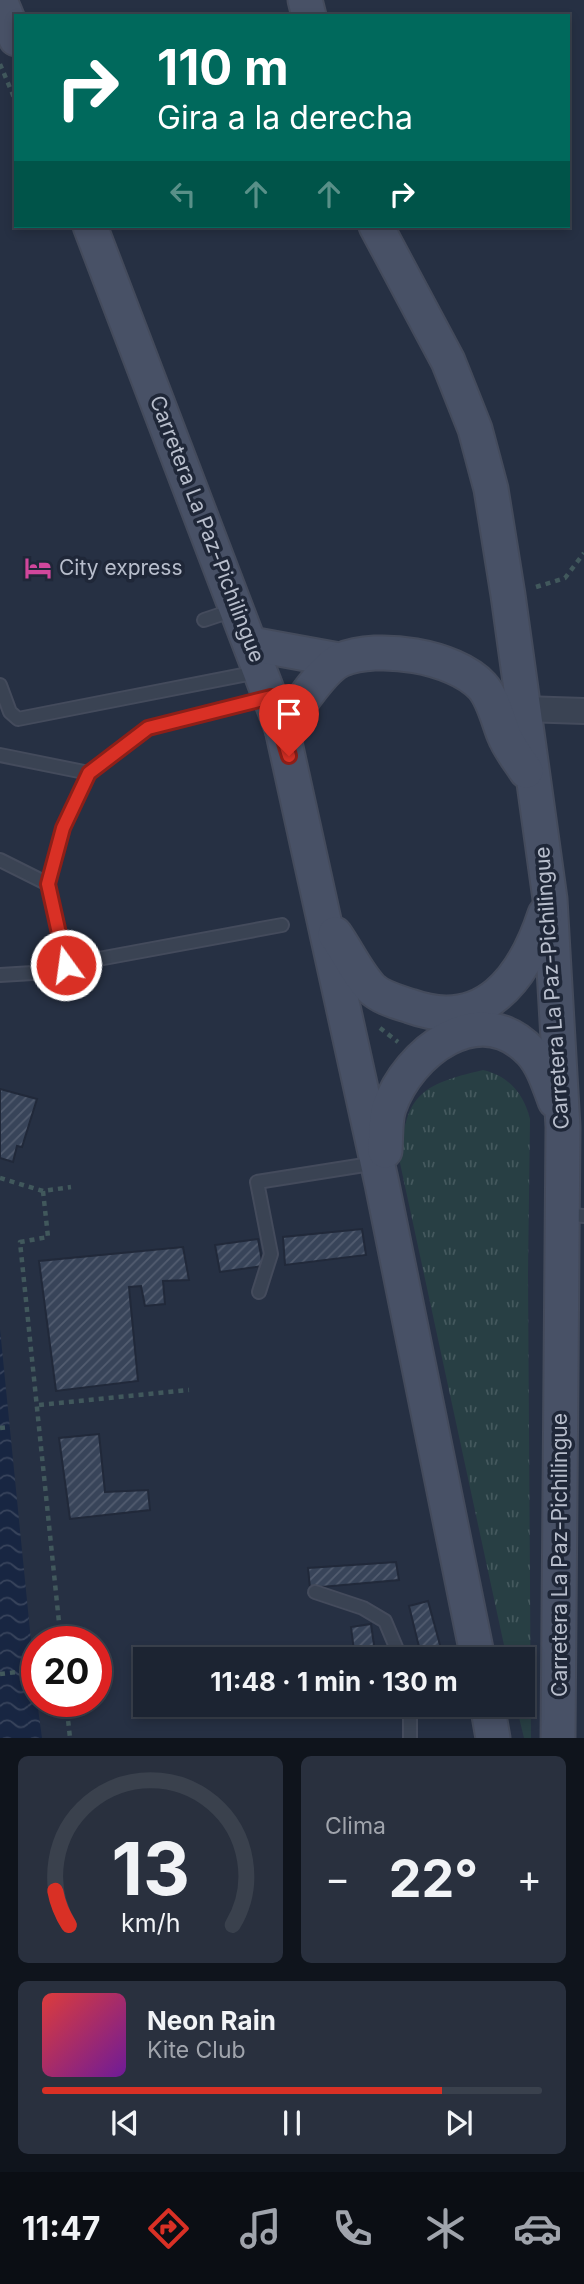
<!DOCTYPE html>
<html lang="es">
<head>
<meta charset="utf-8">
<style>
  body { margin:0; font-family:Inter,sans-serif; background:#29303e; color:#f1f3f6; height:100vh; display:flex; flex-direction:column; font-size:26px; white-space:nowrap }
  * { box-sizing:border-box; margin:0 }
  p { font-size:23px; color:#a0a4ac }
  .icon { flex:none; width:38px; height:38px; fill:none; stroke:currentColor; stroke-width:2; stroke-linecap:round; stroke-linejoin:round }
  .map { position:relative; height:1738px; overflow:hidden }
  .sheet { display:flex; flex-direction:column; gap:18px; padding:18px; background:#0f141c; flex:1 }
  .sheet>* { flex:none }
  .guide { position:absolute; left:14px; top:14px; width:556px; height:214px; border-radius:0px; box-shadow:0 4px 10px #0003,0 0 0 2px #3a414d; background:#00695c; color:#fff; overflow:hidden }
  .speed { position:absolute; left:21px; top:1626px; display:flex; gap:14px; font-size:35px; font-weight:700; text-align:center }
  .speed>* { display:grid; place-content:center; width:91px; height:91px; border-radius:50%; background:#1c2432; box-shadow:0 4px 10px #0003,0 0 0 2px #3a414d; line-height:1 }
  .speed .limit { border:10px solid #d22; background:#fff; color:#111 }
  .pin { position:absolute; display:grid; place-items:center; width:60px; height:60px; color:#fff; margin:-72px -30px; border-radius:50% 50% 50% 0; rotate:-45deg; box-shadow:0 0 7px #0007 }
  .pin .icon { rotate:45deg }
  .me { position:absolute; width:77px; margin:-38px; rotate:346deg; stroke-linejoin:round; filter:drop-shadow(0 0 5px #0008) }
  .turn { display:flex; align-items:center; gap:24px; height:147px; padding:0 28px; font-size:32px }
  .turn .icon { width:91px; height:91px; stroke-width:2.5 }
  .turn b { display:block; font-size:49px; line-height:60px }
  .lanes { display:flex; align-items:center; height:66px; padding:0 28px; background:#0003; justify-content:center; gap:35px; direction:ltr }
  .lanes .off { opacity:.35 }
  .big { font-size:52px; font-weight:700; line-height:1.1 }
  .sheet .widget { flex:1; display:flex; flex-direction:column; justify-content:center; gap:10px; min-width:0; padding:0 24px; border-radius:10px; background:#29303e }
  .sheet .dial { align-items:center; gap:0 }
  .dial svg { height:182px; overflow:visible; fill:none; stroke:#3a414d; stroke-width:7; stroke-linecap:round; text-anchor:middle }
  .dial text { fill:#f1f3f6; stroke:none }
  .song { display:flex; align-items:center; gap:21px }
  .cover { width:84px; height:84px; border-radius:10px; background:linear-gradient(135deg,hsl(0 70% 55%),hsl(280 70% 35%)) }
  .played { height:7px; border-radius:4px; background:linear-gradient(90deg,#d93025 80%,#3a414d 80%) }
  .keys { display:flex; justify-content:space-around; direction:ltr }
  .heat { display:flex; justify-content:space-between; align-items:center; font-size:38px; direction:ltr }
  .sheet .tiles { flex:1; display:grid; gap:18px; grid-template-columns:1fr 1fr }
  .widget:last-child { grid-column:span 2 }
  .trip { position:absolute; left:133px; top:1647px; width:402px; height:70px; border-radius:0px; background:#1c2432; box-shadow:0 4px 10px #0003,0 0 0 2px #3a414d; font-weight:700; line-height:70px; text-align:center }
  .tab-bar { display:flex; height:112px; justify-content:space-around; align-items:center; background:#0b0e14; color:#a0a4ac }
  .tab-bar .icon { width:49px; height:49px }
  .tab-bar .current { color:#d93025 }
  .tab-bar b { font-size:32px; color:#f1f3f6 }
  .map>svg:first-child { display:block }
  .park { fill:url(#park-tufts) }
  .water { fill:url(#water-waves) }
  .building { fill:url(#building-hatch); stroke:#21293a; stroke-width:2 }
  .lines { fill:none; stroke-linecap:round; stroke-linejoin:round }
  .service-casing { stroke:#444b5c; stroke-width:16 }
  .minor-casing { stroke:#444b5c; stroke-width:28 }
  .secondary-casing { stroke:#444b5c; stroke-width:37 }
  .path { stroke:#41585c; stroke-width:4.5; stroke-dasharray:5 5; stroke-linecap:butt }
  .service { stroke:#3a4353; stroke-width:12 }
  .minor { stroke:#3a4353; stroke-width:24 }
  .secondary { stroke:#485166; stroke-width:33 }
  .route-casing { stroke:#8d1f18; stroke-width:18 }
  .route { stroke:#d93025; stroke-width:12 }
  .labels { text-anchor:middle; stroke-width:7; stroke-linejoin:round; paint-order:stroke }
  .street-label { font-size:21px; fill:#b8becc; stroke:#1f2738 }
  .poi-label { font-size:21px; fill:#b8becc; stroke:#1f2738; text-anchor:start }
</style>
</head>
<body>
<div class="map">
<svg width="584" height="1738" viewBox="0 0 584 1738">
  <defs>
    <pattern id="park-tufts" width="24" height="20" patternUnits="userSpaceOnUse" patternTransform="scale(1.75)"><rect width="24" height="20" fill="#283f44"/><path d="M3 7l-1-3M5 7V3M7 7l1-3M15 17l-1-3M17 17v-4M19 17l1-3" fill="none" stroke="#45595e"/></pattern>
    <pattern id="water-waves" width="16" height="10" patternUnits="userSpaceOnUse" patternTransform="scale(1.75)"><rect width="16" height="10" fill="#182642"/><path d="M0 5q4-4 8 0t8 0" fill="none" stroke="#38445c"/></pattern>
    <pattern id="building-hatch" width="6" height="6" patternUnits="userSpaceOnUse" patternTransform="scale(1.75)"><rect width="6" height="6" fill="#384459"/><path d="M-1 1l2-2M0 6l6-6M5 7l2-2" fill="none" stroke="#535d70"/></pattern>
  </defs>
  <rect width="100%" height="100%" fill="#263043"/>
  <path class="park" d="M 483,1070 C 509,1076 524,1094 530,1119 L 528,1274 L 531,1738 L 524,1738 L 516,1705 L 523,1704 L 523,1659 L 507,1659 L 400,1163 C 405,1096 418,1085 483,1070 Z"/>
  <path class="water" d="M 0,1329 L 37,1701 L 42,1738 L 0,1738 Z"/>
  <g class="building">
    <path d="M 0,1089 L 37,1099 L 22,1147 L 17,1146 L 13,1162 L 0,1158 Z"/>
    <path d="M 362,1229 L 366,1255 L 285,1265 L 283,1237 Z"/>
    <path d="M 258,1239 L 263,1266 L 220,1272 L 215,1245 Z"/>
    <path d="M 183,1247 L 189,1280 L 163,1281 L 165,1304 L 145,1306 L 141,1286 L 129,1287 L 138,1381 L 56,1391 L 39,1261 Z"/>
    <path d="M 99,1434 L 105,1492 L 148,1490 L 150,1510 L 70,1519 L 59,1438 Z"/>
    <path d="M 396,1562 L 399,1580 L 310,1588 L 308,1568 Z"/>
    <path d="M 428,1601 L 443,1656 L 422,1659 L 409,1606 Z"/>
    <path d="M 371,1624 L 376,1659 L 355,1659 L 351,1627 Z"/>
    <path d="M 430,1704 L 453,1704 L 455,1712 L 434,1718 Z"/>
  </g>
  <g class="lines">
    <g class="service-casing">
      <g id="service">
        <path d="M 204,620 L 234,610"/>
        <path d="M 0,685 L 10,712 L 18,719 L 258,672"/>
        <path d="M 0,755 L 89,773"/>
        <path d="M 0,860 L 48,884"/>
        <path d="M 66,965 L 282,925"/>
        <path d="M 0,975 L 33,973 L 66,965 L 48,884 L 63,828 L 89,773 L 148,728 L 267,698"/>
        <path d="M 562,1214 L 584,1216"/>
        <path d="M 259,1292 L 271,1254 L 257,1182 L 377,1163"/>
        <path d="M 315,1592 L 363,1608 L 385,1621 L 401,1659"/>
        <path d="M 410,1738 L 410,1704"/>
      </g>
    </g>
    <g class="minor-casing">
      <path id="minor" d="M 524,709 L 584,711"/>
    </g>
    <g class="secondary-casing">
      <g id="secondary">
        <path d="M 0,0 L 16,39"/>
        <path d="M 305,0 L 309,16"/>
        <path d="M 90,226 L 282,729 L 382,1184 L 478,1659"/>
        <path d="M 376,226 L 448,361 L 475,429 L 491,489 L 508,595 L 550,899 L 563,1127 L 558,1738"/>
        <path d="M 251,644 L 339,660"/>
        <path d="M 282,729 C 295,712 321,669 341,660 C 378,644 454,656 482,686 C 493,698 498,720 504,735 C 509,748 519,760 526,771"/>
        <path d="M 335,934 C 347,951 357,973 371,988 C 381,998 398,1002 410,1006 C 484,1033 524,978 545,914"/>
        <path d="M 385,1151 C 386,1137 385,1120 389,1108 C 408,1052 480,997 531,1052 C 543,1065 549,1085 555,1101"/>
        <path d="M 487,1704 L 493,1738"/>
      </g>
    </g>
    <g class="path">
      <path d="M 0,64 L 16,102"/>
      <path d="M 536,587 L 565,578 L 584,553"/>
      <path d="M 380,1028 L 398,1042"/>
      <path d="M 0,1178 L 43,1191 L 71,1187"/>
      <path d="M 43,1191 L 48,1237 L 20,1242 L 61,1642"/>
      <path d="M 39,1405 L 189,1390"/>
      <path d="M 0,1428 L 10,1427"/>
      <path d="M 0,1674 L 35,1670"/>
      <path d="M 66,1701 L 70,1738"/>
    </g>
    <use href="#service" class="service"/>
    <use href="#minor" class="minor"/>
    <use href="#secondary" class="secondary"/>
  </g>
  <g class="lines">
    <g class="route-casing">
      <path id="route" d="M 66,965 L 48,884 L 63,828 L 89,773 L 148,728 L 271,697 L 289,756"/>
    </g>
    <use href="#route" class="route"/>
  </g>
  <defs>
    <g id="hotel-bare" transform="scale(2.1)"><path d="M-6-4.5h1.5V1H6V5H4.5V3h-9V5H-6ZM-4 0a1.8 1.8 0 1 1 3.6 0ZM.5 0V-2.5h3Q6-2.5 6 0Z" fill="#d1479c" stroke="#1f2738" stroke-width="2.5" paint-order="stroke"/></g>
  </defs>
  <g fill-rule="evenodd">
    <use href="#hotel-bare" x="38" y="568"/>
  </g>
  <g class="labels">
    <g class="street-label">
      <text transform="translate(207 529) rotate(69)" y="7">Carretera La Paz-Pichilingue</text>
      <text transform="translate(552 988) rotate(-94)" y="7">Carretera La Paz-Pichilingue</text>
      <text transform="translate(560 1555) rotate(-90)" y="7">Carretera La Paz-Pichilingue</text>
    </g>
    <g class="poi-label">
      <text x="59" y="575">City express</text>
    </g>
  </g>
</svg>
<div class="speed"><div class="limit">20</div></div>
<div class="pin" style="left:289px;top:756px;background:#d93025"><svg class="icon" aria-label="arrive" viewBox="0 0 24 24"><path d="M6 21V4h12l-3 4 3 4H6"/></svg></div>
<svg class="me" style="left:66px;top:965px" viewBox="-20 -20 40 40"><circle r="17" fill="#d93025" stroke="#fff" stroke-width="3"/><path d="M0-11L8 9 0 5-8 9z" fill="#fff"/></svg>
<div class="trip">11:48 · 1 min · 130 m</div>
<div class="guide">
<div class="turn"><svg class="icon" aria-label="right" viewBox="0 0 24 24"><path d="M7 20v-9h11M14 6l5 5-5 5"/></svg><div><b>110 m</b>Gira a la derecha</div></div>
<div class="lanes"><svg class="icon off" aria-label="left" viewBox="0 0 24 24"><path d="M17 20v-9H6M10 6l-5 5 5 5"/></svg><svg class="icon off" aria-label="ahead" viewBox="0 0 24 24"><path d="M12 20V5M6 11l6-6 6 6"/></svg><svg class="icon off" aria-label="ahead" viewBox="0 0 24 24"><path d="M12 20V5M6 11l6-6 6 6"/></svg><svg class="icon" aria-label="right" viewBox="0 0 24 24"><path d="M7 20v-9h11M14 6l5 5-5 5"/></svg></div>
</div>
</div>
<section class="sheet">
<div class="tiles">
<div class="widget dial"><svg viewBox="0 0 100 80">
<path d="M14 69A42 42 0 1 1 86 69"/>
<path d="M14 69A42 42 0 0 1 8 54" stroke="#d93025"/>
<text x="50" y="56" font-size="32" font-weight="700">13</text>
<text x="50" y="72" font-size="11">km/h</text>
</svg></div>
<div class="widget"><p>Clima</p>
<div class="heat"><a>−</a><b class="big">22°</b><a>+</a></div>
</div>
<div class="widget">
<div class="song"><i class="cover"></i><div><b>Neon Rain</b><p>Kite Club</p></div></div>
<div class="played"></div>
<div class="keys"><svg class="icon" aria-label="previous" viewBox="0 0 24 24"><path d="M18 5L8 12l10 7zM5 5v14"/></svg><svg class="icon" aria-label="pause" viewBox="0 0 24 24"><path d="M8 5v14M16 5v14"/></svg><svg class="icon" aria-label="next" viewBox="0 0 24 24"><path d="M6 5l10 7-10 7zM19 5v14"/></svg></div>
</div>
</div>
</section>
<nav class="tab-bar">
<b>11:47</b>
<svg class="icon current" aria-label="directions" viewBox="0 0 24 24"><path d="M12 3l9 9-9 9-9-9zM9 14v-3h6M13 9l2 2-2 2"/></svg>
<svg class="icon" aria-label="music" viewBox="0 0 24 24"><path d="M9 18V5l10-2v13"/><circle cx="6" cy="18" r="3"/><circle cx="16" cy="16" r="3"/></svg>
<svg class="icon" aria-label="phone" viewBox="0 0 24 24"><path d="M5 4h4l2 5-3 2q2 4 5 5l2-3 5 2v4C11 20 4 13 5 4z"/></svg>
<svg class="icon" aria-label="climate" viewBox="0 0 24 24"><path d="M12 3v18M4 7l16 10M4 17L20 7"/></svg>
<svg class="icon" aria-label="car" viewBox="0 0 24 24"><path d="M5 17H2v-5l4-1 3-4h7l3 4 3 1v5h-3M9 17h6M6 11h13"/><circle cx="7" cy="17" r="2"/><circle cx="17" cy="17" r="2"/></svg>
</nav>
</body>
</html>
